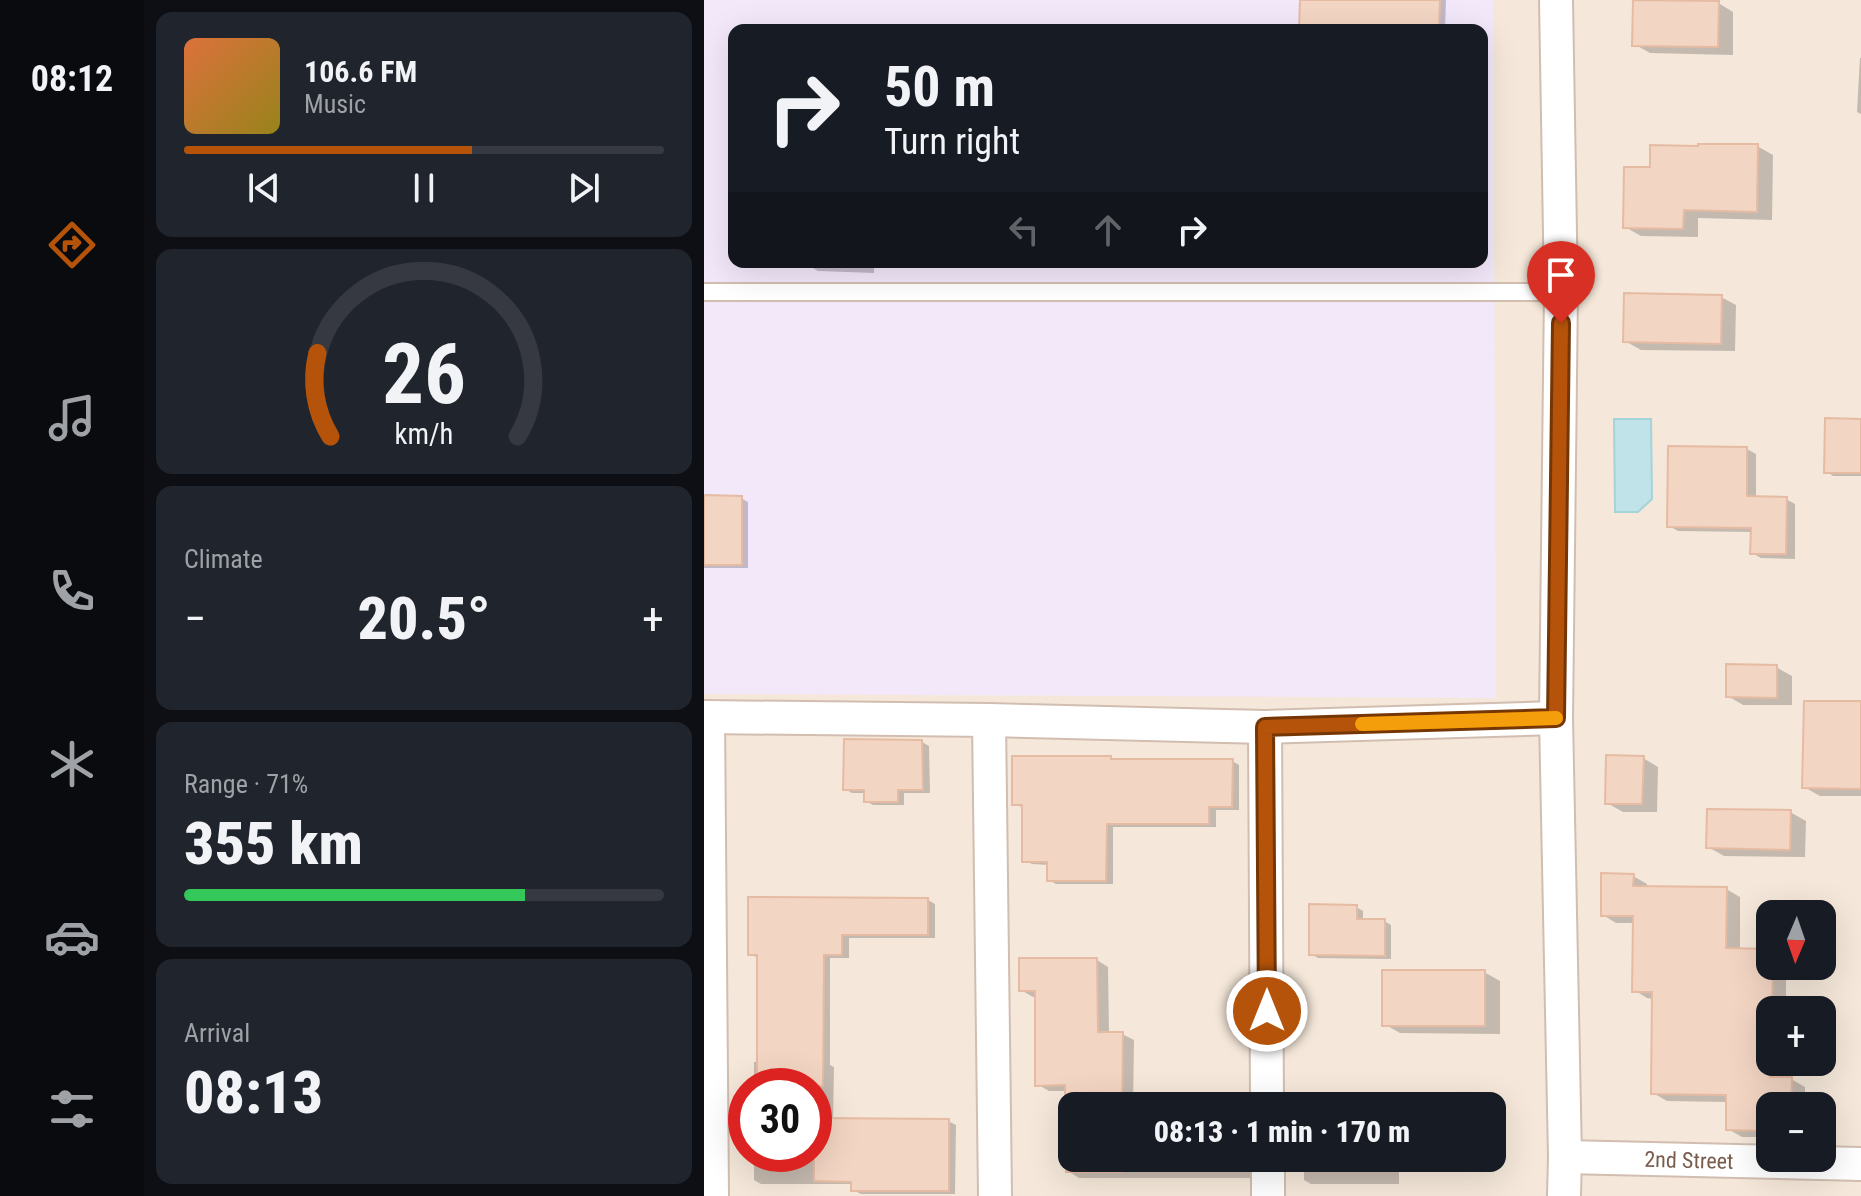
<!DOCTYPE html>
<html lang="en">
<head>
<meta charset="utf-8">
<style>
  body { margin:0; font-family:"Roboto Condensed",sans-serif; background:#20242c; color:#f1f3f6; height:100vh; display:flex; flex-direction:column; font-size:30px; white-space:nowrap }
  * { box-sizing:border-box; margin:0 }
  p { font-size:26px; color:#9ea1a6 }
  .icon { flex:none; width:44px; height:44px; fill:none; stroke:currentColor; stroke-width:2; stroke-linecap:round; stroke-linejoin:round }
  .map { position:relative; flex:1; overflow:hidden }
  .drawer { display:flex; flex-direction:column; gap:12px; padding:12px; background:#0d0f14; width:560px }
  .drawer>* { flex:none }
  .top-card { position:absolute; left:24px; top:24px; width:760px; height:244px; border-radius:16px; box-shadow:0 8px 32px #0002; background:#171b24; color:#f1f3f6; overflow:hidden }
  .needle { width:52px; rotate:182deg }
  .tools { position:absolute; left:1052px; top:900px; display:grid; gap:16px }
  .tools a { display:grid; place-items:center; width:80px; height:80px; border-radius:16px; background:#171b24; box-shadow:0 8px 32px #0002; font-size:40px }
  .speed { position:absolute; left:24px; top:1068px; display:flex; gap:16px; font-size:40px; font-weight:700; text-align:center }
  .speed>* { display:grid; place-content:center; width:104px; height:104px; border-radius:50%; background:#171b24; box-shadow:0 8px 32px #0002; line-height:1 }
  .speed .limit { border:12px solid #d22; background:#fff; color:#111 }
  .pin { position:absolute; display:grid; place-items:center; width:68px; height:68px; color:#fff; margin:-82px -34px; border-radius:50% 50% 50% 0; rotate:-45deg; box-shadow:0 0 8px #0007 }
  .pin .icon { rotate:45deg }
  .me { position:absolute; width:88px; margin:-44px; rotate:0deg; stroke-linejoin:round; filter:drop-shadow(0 0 6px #0008) }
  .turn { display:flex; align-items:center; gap:28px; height:168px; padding:0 24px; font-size:36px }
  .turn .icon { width:104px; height:104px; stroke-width:2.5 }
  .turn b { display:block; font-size:56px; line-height:68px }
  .lanes { display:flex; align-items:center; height:76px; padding:0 24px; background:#0003; justify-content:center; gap:40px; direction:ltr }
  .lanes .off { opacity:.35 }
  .big { font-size:60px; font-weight:800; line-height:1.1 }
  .drawer .widget { flex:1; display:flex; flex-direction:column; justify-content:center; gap:12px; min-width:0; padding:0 28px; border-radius:16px; background:#20242c }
  .drawer .dial { align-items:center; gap:0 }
  .dial svg { height:208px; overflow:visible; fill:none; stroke:#363941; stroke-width:7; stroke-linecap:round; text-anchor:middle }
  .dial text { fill:#f1f3f6; stroke:none }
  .song { display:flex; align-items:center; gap:24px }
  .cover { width:96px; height:96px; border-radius:12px; background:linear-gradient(135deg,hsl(20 70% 55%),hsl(50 70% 35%)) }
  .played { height:8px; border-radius:4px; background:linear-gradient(90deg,#b45309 60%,#363941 60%) }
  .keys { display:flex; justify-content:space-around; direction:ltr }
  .heat { display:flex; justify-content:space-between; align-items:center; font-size:44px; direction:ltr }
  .charge { height:12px; border-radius:6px; background:linear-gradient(90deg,#34c759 71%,#363941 0) }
  .trip { position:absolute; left:354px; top:1092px; width:448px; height:80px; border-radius:16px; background:#171b24; box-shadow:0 8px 32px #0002; font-weight:800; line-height:80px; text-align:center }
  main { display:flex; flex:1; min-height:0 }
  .dock { display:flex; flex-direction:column; width:144px; justify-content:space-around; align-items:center; background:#090b0e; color:#9ea1a6 }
  .dock .icon { width:56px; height:56px }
  .dock .current { color:#b45309 }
  .dock b { font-size:36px; color:#f1f3f6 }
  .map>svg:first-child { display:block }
  .residential { fill:#f5e8da; fill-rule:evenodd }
  .education { fill:#f3e8fa; fill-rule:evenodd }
  .water { fill:#bfe3e8; stroke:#a5d3da; stroke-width:2 }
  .shadow { fill:#0003 }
  .building { fill:#f3d5c3; stroke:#e6bba3; stroke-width:2 }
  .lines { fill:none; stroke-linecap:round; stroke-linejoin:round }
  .lane-casing { stroke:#d1beb0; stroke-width:20 }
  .street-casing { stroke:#d1beb0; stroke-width:36 }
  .lane { stroke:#fff; stroke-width:16 }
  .street { stroke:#fff; stroke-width:32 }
  .route-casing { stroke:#753606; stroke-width:20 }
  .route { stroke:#b45309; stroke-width:14 }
  .slow { stroke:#f59e0b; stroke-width:14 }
  .labels { text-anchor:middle; stroke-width:6; stroke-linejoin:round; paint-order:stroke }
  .street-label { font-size:22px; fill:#7a5c4d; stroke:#fffaf3 }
</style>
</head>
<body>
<main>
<nav class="dock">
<b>08:12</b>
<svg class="icon current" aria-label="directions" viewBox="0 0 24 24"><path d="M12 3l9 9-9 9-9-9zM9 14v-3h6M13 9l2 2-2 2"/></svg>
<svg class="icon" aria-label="music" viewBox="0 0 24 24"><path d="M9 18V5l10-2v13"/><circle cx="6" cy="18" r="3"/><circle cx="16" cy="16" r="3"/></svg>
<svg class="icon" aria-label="phone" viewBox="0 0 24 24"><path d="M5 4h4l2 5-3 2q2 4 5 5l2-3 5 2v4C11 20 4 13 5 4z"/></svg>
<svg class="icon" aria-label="climate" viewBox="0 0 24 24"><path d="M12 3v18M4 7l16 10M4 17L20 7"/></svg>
<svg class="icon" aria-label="car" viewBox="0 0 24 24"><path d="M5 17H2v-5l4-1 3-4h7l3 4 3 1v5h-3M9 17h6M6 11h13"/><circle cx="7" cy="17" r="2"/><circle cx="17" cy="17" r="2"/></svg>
<svg class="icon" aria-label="filters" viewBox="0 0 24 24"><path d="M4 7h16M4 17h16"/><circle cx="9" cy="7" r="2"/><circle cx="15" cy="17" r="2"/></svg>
</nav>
<section class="drawer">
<div class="widget">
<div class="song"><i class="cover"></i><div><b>106.6 FM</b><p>Music</p></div></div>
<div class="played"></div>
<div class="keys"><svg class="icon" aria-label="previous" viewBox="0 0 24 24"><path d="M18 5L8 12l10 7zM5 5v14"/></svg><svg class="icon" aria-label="pause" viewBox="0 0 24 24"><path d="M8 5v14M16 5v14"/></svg><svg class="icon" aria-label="next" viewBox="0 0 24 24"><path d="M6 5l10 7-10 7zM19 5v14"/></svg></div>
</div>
<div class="widget dial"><svg viewBox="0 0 100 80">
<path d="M14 69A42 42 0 1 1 86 69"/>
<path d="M14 69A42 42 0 0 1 9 37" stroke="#b45309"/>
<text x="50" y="56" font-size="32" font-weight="700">26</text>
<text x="50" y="72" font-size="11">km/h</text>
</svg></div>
<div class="widget"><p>Climate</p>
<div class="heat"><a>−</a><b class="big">20.5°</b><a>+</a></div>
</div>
<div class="widget"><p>Range · 71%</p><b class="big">355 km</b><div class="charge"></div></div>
<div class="widget"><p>Arrival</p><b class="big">08:13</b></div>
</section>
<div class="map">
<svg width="1157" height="1196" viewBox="0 0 1157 1196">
  <rect width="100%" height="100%" fill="#fdf6ec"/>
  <path class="residential" d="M 0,0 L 1157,0 L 1157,1196 L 0,1196 ZM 30,30 L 778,30 L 778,262 L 30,262 ZM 1066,914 L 1118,914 L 1118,966 L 1066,966 ZM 1066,1010 L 1118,1010 L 1118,1062 L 1066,1062 ZM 42,1086 L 110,1086 L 110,1154 L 42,1154 ZM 368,1106 L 788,1106 L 788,1158 L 368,1158 ZM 1066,1106 L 1118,1106 L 1118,1158 L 1066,1158 Z"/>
  <path class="education" d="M 0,0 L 789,0 L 792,698 L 0,694 ZM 30,30 L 778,30 L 778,262 L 30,262 Z"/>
  <path class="water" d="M 910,419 L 947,419 L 948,499 L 934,512 L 911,512 Z"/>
  <g class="shadow">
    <path d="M 598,0 L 742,0 L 741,30 L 597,30 Z"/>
    <path d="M 931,0 L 1016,0 L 1016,4 L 1029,12 L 1029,55 L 946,53 L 930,44 Z"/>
    <path d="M 1156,58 L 1157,58 L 1157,114 L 1153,112 Z"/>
    <path d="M 1053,146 L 1069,155 L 1068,220 L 994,218 L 994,237 L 937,236 L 921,227 L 948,169 Z"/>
    <path d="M 99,262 L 170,262 L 170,273 L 114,271 Z"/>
    <path d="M 1017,297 L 1032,305 L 1031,351 L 937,350 L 921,341 Z"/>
    <path d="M 1157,421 L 1157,476 L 1129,476 L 1122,471 Z"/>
    <path d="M 1043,449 L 1052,454 L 1052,498 L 1082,499 L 1091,504 L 1091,559 L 1057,558 L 1048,553 L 1048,532 L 974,531 L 965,526 Z"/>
    <path d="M 0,497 L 37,498 L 44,502 L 44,568 L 0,568 Z"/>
    <path d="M 1072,667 L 1088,676 L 1088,705 L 1039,705 L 1024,696 Z"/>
    <path d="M 1157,703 L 1157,796 L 1116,796 L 1100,787 Z"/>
    <path d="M 218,742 L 225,746 L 226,793 L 200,793 L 200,805 L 169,805 L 162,801 L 162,793 L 148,793 L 141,789 Z"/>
    <path d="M 406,758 L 412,761 L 528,761 L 535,765 L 535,810 L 512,810 L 512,827 L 409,827 L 409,884 L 352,884 L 345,880 L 345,865 L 328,864 L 320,860 L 320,808 L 310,804 Z"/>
    <path d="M 939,758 L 954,767 L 953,812 L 919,812 L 903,803 Z"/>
    <path d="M 1086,812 L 1102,821 L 1101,857 L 1020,856 L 1004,847 Z"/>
    <path d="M 929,876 L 943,884 L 943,888 L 1022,889 L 1036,897 L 1036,950 L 1066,951 L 1066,966 L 1082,966 L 1082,1010 L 1066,1010 L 1066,1062 L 1081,1062 L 1081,1079 L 1087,1079 L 1101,1087 L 1101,1106 L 1066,1106 L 1066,1137 L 1038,1137 L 1024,1129 L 1024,1102 L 963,1101 L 949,1093 L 950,999 L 943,998 L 930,990 L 931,923 L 912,923 L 899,915 Z"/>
    <path d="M 224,900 L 231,904 L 231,938 L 145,938 L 145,958 L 126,958 L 126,1065 L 130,1067 L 129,1120 L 244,1121 L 252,1125 L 251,1194 L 157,1194 L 149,1190 L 149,1184 L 57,1184 L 50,1180 L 50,1154 L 110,1154 L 110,1086 L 50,1086 L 50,1062 L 55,1062 L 54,958 L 46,954 Z"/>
    <path d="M 652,907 L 659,911 L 659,921 L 680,921 L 687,925 L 687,959 L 614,958 L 607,954 Z"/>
    <path d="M 393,960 L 404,967 L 405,1034 L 418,1034 L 430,1040 L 429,1106 L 368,1106 L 368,1158 L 550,1158 L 550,1178 L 375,1178 L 364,1171 L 363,1091 L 345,1091 L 333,1084 L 333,997 L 329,997 L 317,990 Z"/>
    <path d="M 780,972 L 796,981 L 796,1034 L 696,1033 L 680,1024 Z"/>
    <path d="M 600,1158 L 695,1158 L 695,1184 L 607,1184 L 600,1180 Z"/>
  </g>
  <g class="building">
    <path d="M 596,0 L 736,0 L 735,30 L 595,30 Z"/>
    <path d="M 929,0 L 1015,1 L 1014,47 L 928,46 Z"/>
    <path d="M 994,144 L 1054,144 L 1053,212 L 980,210 L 979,229 L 919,228 L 920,167 L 946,167 L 946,145 L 994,146 Z"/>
    <path d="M 920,293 L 1018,295 L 1017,344 L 919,342 Z"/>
    <path d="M 1121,418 L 1157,419 L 1157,473 L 1120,473 Z"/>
    <path d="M 964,446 L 1043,447 L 1043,496 L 1083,497 L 1082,554 L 1046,554 L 1047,528 L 963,527 Z"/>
    <path d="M 0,495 L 38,496 L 38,565 L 0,565 Z"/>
    <path d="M 1022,664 L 1073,665 L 1073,698 L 1022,697 Z"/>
    <path d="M 1100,701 L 1157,701 L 1157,789 L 1098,788 Z"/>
    <path d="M 140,739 L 218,740 L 219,790 L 194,790 L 194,802 L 160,802 L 160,790 L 139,790 Z"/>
    <path d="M 902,755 L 940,756 L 938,804 L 901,804 Z"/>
    <path d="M 308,756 L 407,756 L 407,759 L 529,759 L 528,807 L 505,807 L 505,824 L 403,824 L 402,881 L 343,881 L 343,862 L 318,862 L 318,805 L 308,805 Z"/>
    <path d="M 1003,809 L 1087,810 L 1086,850 L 1002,848 Z"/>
    <path d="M 897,873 L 930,874 L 929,886 L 1023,887 L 1022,948 L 1066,949 L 1066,966 L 1069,966 L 1068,1010 L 1066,1010 L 1066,1077 L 1088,1077 L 1087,1106 L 1066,1106 L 1066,1131 L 1022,1130 L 1022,1095 L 947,1094 L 948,992 L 928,992 L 929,916 L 897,916 Z"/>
    <path d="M 44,897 L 224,898 L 224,935 L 138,935 L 138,955 L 120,955 L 119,1086 L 53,1086 L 53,955 L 44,955 Z"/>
    <path d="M 605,904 L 653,905 L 653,919 L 681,919 L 681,956 L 605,955 Z"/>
    <path d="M 315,958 L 393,958 L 394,1032 L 419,1032 L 418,1106 L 368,1106 L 368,1158 L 418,1158 L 418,1172 L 362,1172 L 361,1085 L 331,1086 L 331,991 L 315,991 Z"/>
    <rect x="678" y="970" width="103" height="56"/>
    <path d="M 110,1118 L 245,1119 L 245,1191 L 147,1191 L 147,1182 L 110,1181 Z"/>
  </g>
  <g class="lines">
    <g class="lane-casing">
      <path id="lane" d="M 0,292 L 857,292"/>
    </g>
    <g class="street-casing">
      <g id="street">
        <path d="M 852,0 L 857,292 L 852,718 L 861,1157 L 860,1196"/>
        <path d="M 0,717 L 285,720 L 561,727 L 852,718"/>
        <path d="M 4,717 L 8,1196"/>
        <path d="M 285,720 L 291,1196"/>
        <path d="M 561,727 L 563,1106"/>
        <path id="s1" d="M 861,1157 L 1157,1164"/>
        <path d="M 564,1158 L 564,1196"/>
      </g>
    </g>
    <use href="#lane" class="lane"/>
    <use href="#street" class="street"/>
  </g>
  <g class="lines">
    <g class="route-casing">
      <path id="route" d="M 563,1011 L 561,727 L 852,718 L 857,323"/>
    </g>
    <use href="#route" class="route"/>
    <path class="slow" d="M 658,724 L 852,718"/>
  </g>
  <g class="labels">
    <g class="street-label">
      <text dy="8" stroke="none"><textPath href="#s1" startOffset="124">2nd Street</textPath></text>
    </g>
  </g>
</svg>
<div class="tools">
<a><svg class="needle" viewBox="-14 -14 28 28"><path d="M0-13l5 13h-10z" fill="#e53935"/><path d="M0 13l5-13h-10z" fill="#9ea1a6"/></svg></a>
<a>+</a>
<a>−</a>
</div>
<div class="speed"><div class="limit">30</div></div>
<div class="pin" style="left:857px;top:323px;background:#d93025"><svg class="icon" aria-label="arrive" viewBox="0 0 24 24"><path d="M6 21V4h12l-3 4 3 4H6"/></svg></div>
<svg class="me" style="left:563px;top:1011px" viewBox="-20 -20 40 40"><circle r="17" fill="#b45309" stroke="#fff" stroke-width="3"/><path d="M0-11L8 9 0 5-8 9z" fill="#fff"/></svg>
<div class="trip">08:13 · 1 min · 170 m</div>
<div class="top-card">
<div class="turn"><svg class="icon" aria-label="right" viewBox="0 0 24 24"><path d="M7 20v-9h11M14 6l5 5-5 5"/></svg><div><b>50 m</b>Turn right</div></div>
<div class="lanes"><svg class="icon off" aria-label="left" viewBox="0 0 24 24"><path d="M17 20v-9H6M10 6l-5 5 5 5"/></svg><svg class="icon off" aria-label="ahead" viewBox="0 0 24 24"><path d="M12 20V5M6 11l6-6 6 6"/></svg><svg class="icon" aria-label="right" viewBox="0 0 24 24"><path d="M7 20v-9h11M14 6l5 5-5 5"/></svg></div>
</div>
</div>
</main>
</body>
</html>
